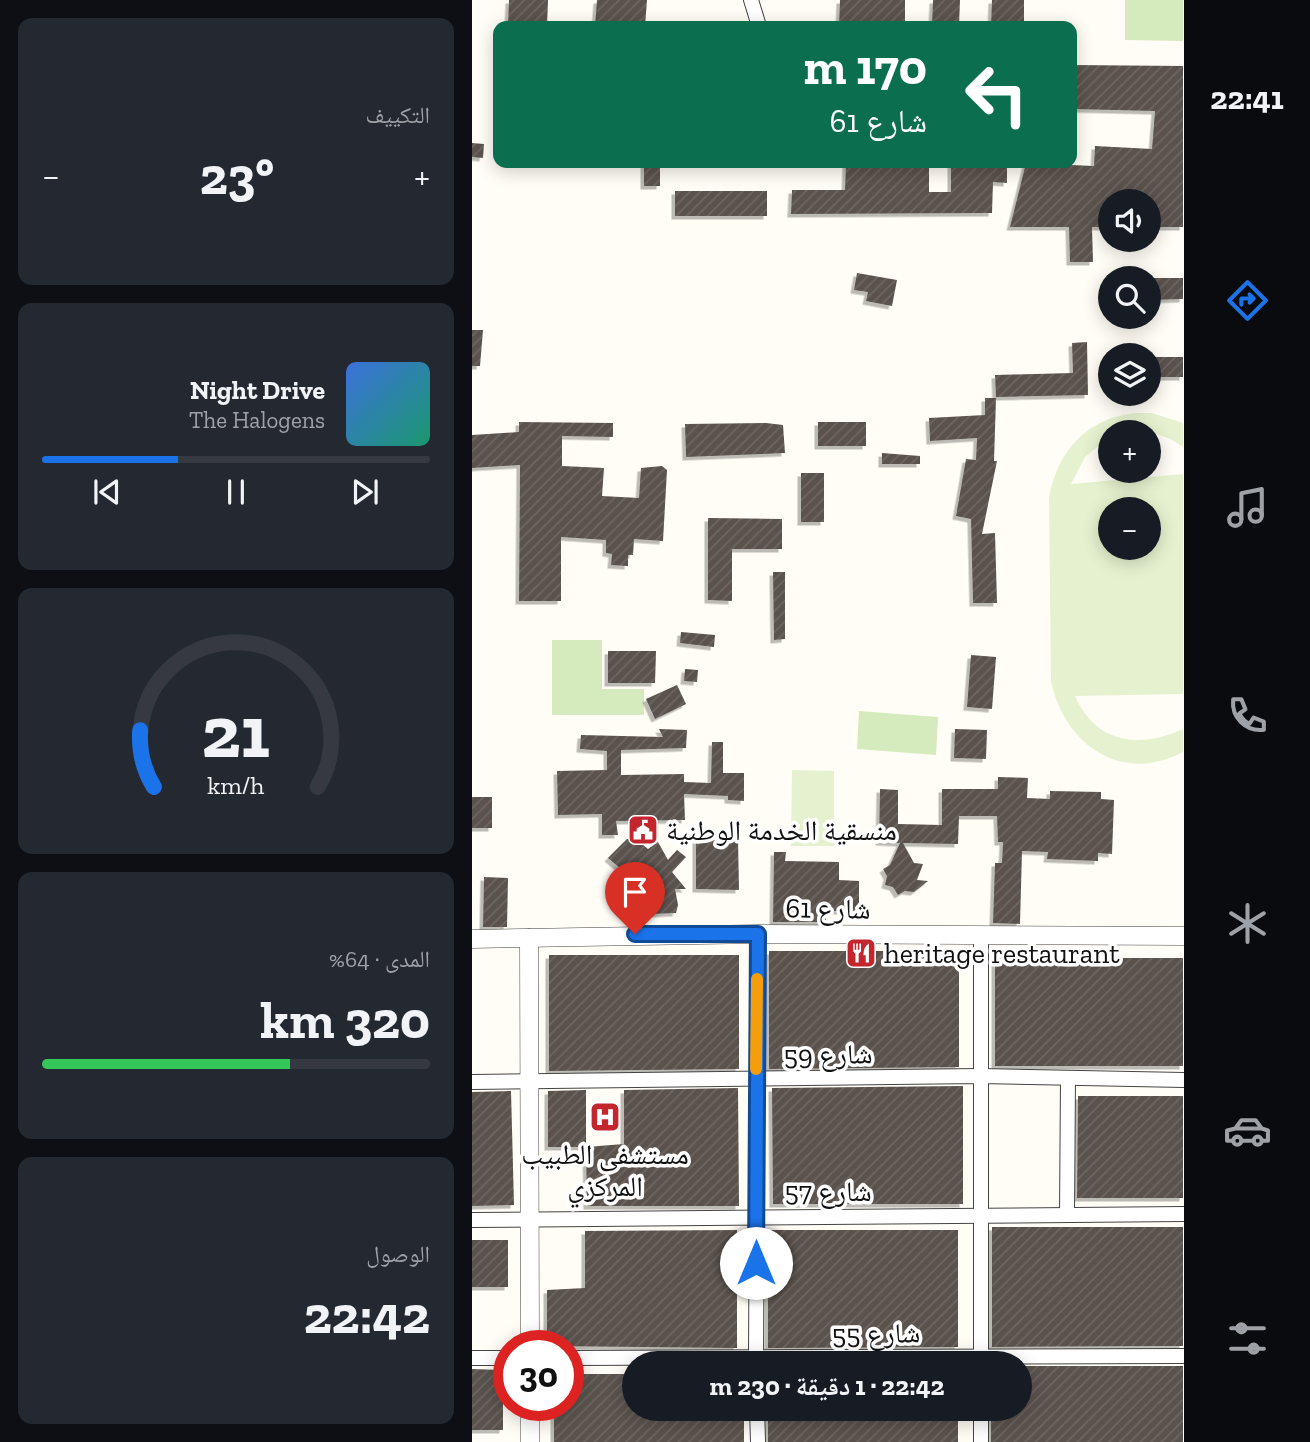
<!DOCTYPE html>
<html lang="ar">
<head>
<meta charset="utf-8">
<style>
  body { margin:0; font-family:"Zilla Slab","Noto Naskh Arabic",serif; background:#242831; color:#f1f3f6; direction:rtl; height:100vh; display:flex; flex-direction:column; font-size:26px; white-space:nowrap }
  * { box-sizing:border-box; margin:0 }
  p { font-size:23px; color:#9ea1a6 }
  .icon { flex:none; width:38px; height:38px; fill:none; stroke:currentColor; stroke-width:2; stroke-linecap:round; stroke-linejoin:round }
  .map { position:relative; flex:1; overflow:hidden; direction:ltr }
  .details { display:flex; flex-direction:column; gap:18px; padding:18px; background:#0d0f14; width:472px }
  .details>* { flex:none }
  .top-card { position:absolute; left:21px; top:21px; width:584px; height:147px; border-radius:14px; box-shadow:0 4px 18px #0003; direction:rtl; background:#0b6e4f; color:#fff; overflow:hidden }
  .buttons { position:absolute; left:626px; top:189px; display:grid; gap:14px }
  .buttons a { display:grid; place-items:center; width:63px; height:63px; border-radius:50%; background:#171b24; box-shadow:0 4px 18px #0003; font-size:35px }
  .speed { position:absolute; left:21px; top:1330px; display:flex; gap:14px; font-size:35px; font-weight:700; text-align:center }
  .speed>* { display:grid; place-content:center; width:91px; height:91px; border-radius:50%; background:#171b24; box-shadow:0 4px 18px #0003; line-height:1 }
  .speed .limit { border:10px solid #d22; background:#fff; color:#111 }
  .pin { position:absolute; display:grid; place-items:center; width:60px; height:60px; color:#fff; margin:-72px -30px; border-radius:50% 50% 50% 0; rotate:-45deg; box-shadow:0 0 7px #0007 }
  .pin .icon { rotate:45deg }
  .me { position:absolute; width:77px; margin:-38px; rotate:0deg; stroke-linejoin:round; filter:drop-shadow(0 0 5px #0008) }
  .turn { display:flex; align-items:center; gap:24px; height:147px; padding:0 35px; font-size:32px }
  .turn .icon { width:91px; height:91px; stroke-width:2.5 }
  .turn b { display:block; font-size:49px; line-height:60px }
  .big { font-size:52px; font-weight:700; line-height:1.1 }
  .details .tile { flex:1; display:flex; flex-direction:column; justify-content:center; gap:10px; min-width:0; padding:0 24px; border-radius:14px; background:#242831 }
  .details .dial { align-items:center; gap:0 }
  .dial svg { height:182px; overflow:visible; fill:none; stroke:#363941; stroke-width:7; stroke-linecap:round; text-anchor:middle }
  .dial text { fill:#f1f3f6; stroke:none }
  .song { display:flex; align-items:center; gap:21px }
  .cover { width:84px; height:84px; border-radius:10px; background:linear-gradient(135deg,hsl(220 70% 55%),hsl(160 70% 35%)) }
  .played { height:7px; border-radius:4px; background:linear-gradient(90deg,#1a73e8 35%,#363941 35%) }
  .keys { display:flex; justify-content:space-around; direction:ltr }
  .heat { display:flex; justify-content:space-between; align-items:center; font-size:38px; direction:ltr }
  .charge { height:10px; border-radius:5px; background:linear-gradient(90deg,#34c759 64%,#363941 0) }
  .trip { position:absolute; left:150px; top:1351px; width:410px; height:70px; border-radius:35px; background:#171b24; box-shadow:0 4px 18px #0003; font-weight:700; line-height:70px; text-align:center; direction:rtl }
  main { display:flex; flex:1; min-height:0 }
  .tabs { display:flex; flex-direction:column; width:126px; justify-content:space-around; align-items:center; background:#090b0e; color:#9ea1a6 }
  .tabs .icon { width:49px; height:49px }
  .tabs .active { color:#1a73e8 }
  .tabs b { font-size:32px; color:#f1f3f6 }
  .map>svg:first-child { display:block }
  .grass { fill:#d5ebbd }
  .pitch { fill:#e6f2cf; fill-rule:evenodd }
  .building { fill:url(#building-hatch); filter:url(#shadow) }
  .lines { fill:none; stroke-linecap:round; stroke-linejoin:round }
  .minor-casing { stroke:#444; stroke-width:16 }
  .tertiary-casing { stroke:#444; stroke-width:19 }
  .minor { stroke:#fff; stroke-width:14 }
  .tertiary { stroke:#fff; stroke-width:18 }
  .route-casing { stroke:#114b97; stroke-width:18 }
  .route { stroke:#1a73e8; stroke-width:12 }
  .slow { stroke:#f59e0b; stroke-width:12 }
  .labels { text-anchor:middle; stroke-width:7; stroke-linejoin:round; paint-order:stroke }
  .poi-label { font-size:28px; fill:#111; stroke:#fff; text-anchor:start }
  .street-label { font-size:28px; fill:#111; stroke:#fff }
</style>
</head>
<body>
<main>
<nav class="tabs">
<b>22:41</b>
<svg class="icon active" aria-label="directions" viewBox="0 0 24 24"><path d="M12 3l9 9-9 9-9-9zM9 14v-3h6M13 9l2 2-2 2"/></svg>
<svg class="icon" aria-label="music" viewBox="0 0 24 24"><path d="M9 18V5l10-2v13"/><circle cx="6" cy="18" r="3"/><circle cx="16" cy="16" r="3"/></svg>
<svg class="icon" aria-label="phone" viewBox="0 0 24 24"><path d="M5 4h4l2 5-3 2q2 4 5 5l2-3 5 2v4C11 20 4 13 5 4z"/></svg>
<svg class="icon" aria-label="climate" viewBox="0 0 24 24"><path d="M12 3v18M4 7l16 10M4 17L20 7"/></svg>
<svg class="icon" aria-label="car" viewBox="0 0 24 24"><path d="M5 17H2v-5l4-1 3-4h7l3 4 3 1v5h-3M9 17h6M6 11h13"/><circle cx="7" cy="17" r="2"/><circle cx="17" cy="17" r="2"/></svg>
<svg class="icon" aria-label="filters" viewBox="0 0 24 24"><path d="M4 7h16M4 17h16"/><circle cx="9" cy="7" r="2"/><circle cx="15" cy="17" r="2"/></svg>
</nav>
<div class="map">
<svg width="712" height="1442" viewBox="0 0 712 1442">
  <defs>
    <pattern id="building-hatch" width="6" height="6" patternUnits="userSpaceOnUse" patternTransform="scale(1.75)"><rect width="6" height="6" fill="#5a524d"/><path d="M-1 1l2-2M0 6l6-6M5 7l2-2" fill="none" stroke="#6d6662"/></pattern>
    <filter id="shadow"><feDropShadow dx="-3.5" dy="3.5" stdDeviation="0" flood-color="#0004"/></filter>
  </defs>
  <rect width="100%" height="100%" fill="#fffdf5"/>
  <g class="grass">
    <path d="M 653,0 L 711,0 L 711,41 L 653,40 Z"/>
    <path d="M 80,640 L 130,640 L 130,689 L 172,689 L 172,715 L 80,715 Z"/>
    <path d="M 387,711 L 466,717 L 464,755 L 385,749 Z"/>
  </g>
  <g class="pitch">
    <path d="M 662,413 L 680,413 L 711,423 L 711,447 C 686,429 668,432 639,432 L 639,436 L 613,457 L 599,484 L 711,474 L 711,694 L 603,696 C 624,744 668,749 711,729 L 711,752 C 649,785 592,744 579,681 L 577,497 C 586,451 614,419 662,413 ZM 639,509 L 677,509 L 677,548 L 639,548 Z"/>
    <path d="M 320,770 L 362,771 L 362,846 L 319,846 Z"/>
  </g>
  <g class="building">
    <path d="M 37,0 L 76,0 L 75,26 L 36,26 Z"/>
    <path d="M 125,0 L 175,0 L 173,26 L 123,26 Z"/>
    <path d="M 368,0 L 433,0 L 433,26 L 367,26 Z"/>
    <path d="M 461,0 L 488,0 L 487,26 L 460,26 Z"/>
    <path d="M 520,0 L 552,0 L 552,26 L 519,26 Z"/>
    <path d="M 600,65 L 711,66 L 711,227 L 677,227 L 677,201 L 639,201 L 639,227 L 620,227 L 621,262 L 598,262 L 597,227 L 538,227 L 554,163 L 622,166 L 623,146 L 680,149 L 683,111 L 600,109 Z"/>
    <path d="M 0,143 L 12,144 L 11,158 L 0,157 Z"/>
    <rect x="172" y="163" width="16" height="23"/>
    <path d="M 374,163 L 457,163 L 457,192 L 479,192 L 479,163 L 535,163 L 535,183 L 521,182 L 520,213 L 319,214 L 320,190 L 373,190 Z"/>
    <rect x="203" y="191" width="92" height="25"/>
    <path d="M 385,273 L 425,280 L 420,306 L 394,301 L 396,292 L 382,290 Z"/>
    <path d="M 677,278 L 711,278 L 711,299 L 677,300 Z"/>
    <path d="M 0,330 L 11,330 L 8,366 L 0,366 Z"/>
    <path d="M 615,342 L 616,395 L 524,397 L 523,375 L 601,373 L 600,343 Z"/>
    <rect x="677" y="357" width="34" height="20"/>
    <path d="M 513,398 L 524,398 L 522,461 L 525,461 L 510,534 L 523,533 L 525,603 L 501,603 L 499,519 L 484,516 L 494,459 L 504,460 L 505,438 L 458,441 L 457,418 L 513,415 Z"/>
    <path d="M 47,422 L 141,423 L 141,437 L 90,436 L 90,466 L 132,468 L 130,496 L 167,498 L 169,468 L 190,466 L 195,470 L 191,541 L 162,539 L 161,555 L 156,555 L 156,566 L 139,565 L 140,554 L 134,553 L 134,540 L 89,537 L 89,601 L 47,601 L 48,465 L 0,468 L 0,435 L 47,432 Z"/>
    <rect x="346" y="422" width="48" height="24"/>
    <path d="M 294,423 L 311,425 L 313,453 L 214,457 L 213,424 Z"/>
    <path d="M 410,453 L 448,456 L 448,464 L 410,464 Z"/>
    <rect x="329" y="473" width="23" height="49"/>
    <path d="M 236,518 L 310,519 L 310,549 L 260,549 L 260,601 L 236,600 Z"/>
    <path d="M 301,572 L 313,572 L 313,639 L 302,640 Z"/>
    <path d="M 209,632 L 243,635 L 242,647 L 208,643 Z"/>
    <path d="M 136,651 L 184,651 L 183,683 L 136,683 Z"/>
    <path d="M 499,655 L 524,657 L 520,709 L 495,707 Z"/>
    <path d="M 213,669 L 226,670 L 225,682 L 212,681 Z"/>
    <path d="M 205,685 L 214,704 L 183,719 L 174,699 Z"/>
    <path d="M 187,729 L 215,730 L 214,748 L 149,750 L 149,775 L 212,774 L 212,782 L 239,783 L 240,742 L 251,742 L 251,773 L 272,773 L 272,801 L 256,800 L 256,796 L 212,794 L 213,820 L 144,821 L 146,835 L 130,835 L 130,814 L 86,815 L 85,771 L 135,770 L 135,751 L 108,749 L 109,735 L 191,737 Z"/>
    <path d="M 483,729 L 515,730 L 514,759 L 482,758 Z"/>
    <path d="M 526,777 L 556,778 L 555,798 L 578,799 L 578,791 L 629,792 L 629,799 L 642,800 L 640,854 L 626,853 L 626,861 L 575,859 L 576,852 L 550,851 L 548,924 L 521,923 L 523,863 L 530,863 L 531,842 L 526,842 L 525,816 L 487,816 L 486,844 L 431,843 L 442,863 L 451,864 L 445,880 L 456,881 L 442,892 L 433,891 L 426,895 L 421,887 L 413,885 L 415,876 L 411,869 L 418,865 L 428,843 L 407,842 L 408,789 L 426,790 L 426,824 L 470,825 L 470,789 L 526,789 Z"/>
    <rect x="0" y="797" width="20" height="31"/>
    <path d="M 155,839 L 164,839 L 176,849 L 186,842 L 196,860 L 205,850 L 214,857 L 200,872 L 214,889 L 203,889 L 206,905 L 204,913 L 179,914 L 174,896 L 161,879 L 136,858 Z"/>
    <path d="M 224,840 L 266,840 L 267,890 L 224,889 Z"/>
    <path d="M 302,852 L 314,852 L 313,861 L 367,862 L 367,880 L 387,881 L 387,911 L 354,911 L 354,922 L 301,922 Z"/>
    <path d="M 12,877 L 36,878 L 35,927 L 11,927 Z"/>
    <path d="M 297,951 L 487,951 L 487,1067 L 297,1069 Z"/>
    <path d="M 77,955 L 267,955 L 267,1069 L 77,1071 Z"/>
    <rect x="523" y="958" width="188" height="108"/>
    <path d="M 491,1086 L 491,1204 L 301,1204 L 300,1088 Z"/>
    <path d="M 266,1088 L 267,1206 L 115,1206 L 114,1147 L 152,1144 L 152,1090 Z"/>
    <path d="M 114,1090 L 114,1147 L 76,1147 L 76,1091 Z"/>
    <path d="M 39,1091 L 42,1205 L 0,1206 L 0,1092 Z"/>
    <path d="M 606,1096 L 711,1096 L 711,1198 L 605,1198 Z"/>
    <path d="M 520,1227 L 711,1227 L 711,1346 L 520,1347 Z"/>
    <path d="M 265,1230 L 265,1348 L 75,1346 L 75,1290 L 113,1288 L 113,1231 Z"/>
    <path d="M 296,1230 L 486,1230 L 486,1347 L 296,1348 Z"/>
    <rect x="0" y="1240" width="36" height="47"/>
    <path d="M 548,1366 L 711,1366 L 711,1442 L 519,1442 L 519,1409 L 548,1409 Z"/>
    <path d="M 0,1369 L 31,1370 L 31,1430 L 0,1430 Z"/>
    <path d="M 96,1374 L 163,1374 L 163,1409 L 272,1409 L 272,1442 L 82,1442 L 82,1405 L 96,1405 Z"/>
    <rect x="296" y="1409" width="190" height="33"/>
  </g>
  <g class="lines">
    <g class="minor-casing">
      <g id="minor">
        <path d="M 279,0 L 287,26"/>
        <path d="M 0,1082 L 508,1076 L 712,1080"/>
        <path d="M 595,1214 L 596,1078"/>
        <path d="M 0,1220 L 712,1214"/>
        <path d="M 0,1358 L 37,1358"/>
        <path d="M 96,1358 L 712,1356"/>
        <path d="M 284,1363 L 286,934"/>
        <path d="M 509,1363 L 509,937"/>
        <path d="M 285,1409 L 286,1442"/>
        <path d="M 509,1409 L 509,1442"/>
      </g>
    </g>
    <g class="tertiary-casing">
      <g id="tertiary">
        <path d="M 57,938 L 58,1346"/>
        <path d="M 0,939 L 286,934 L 712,936"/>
        <path d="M 58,1405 L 58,1442"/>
      </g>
    </g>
    <use href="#minor" class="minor"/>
    <use href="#tertiary" class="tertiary"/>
  </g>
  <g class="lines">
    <g class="route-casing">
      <path id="route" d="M 163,934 L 286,934 L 284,1263"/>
    </g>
    <use href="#route" class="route"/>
    <path class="slow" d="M 284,1069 L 285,979"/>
  </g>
  <defs>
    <g id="civic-square" transform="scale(1.575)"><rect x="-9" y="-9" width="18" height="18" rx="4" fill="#c4262e" stroke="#fff"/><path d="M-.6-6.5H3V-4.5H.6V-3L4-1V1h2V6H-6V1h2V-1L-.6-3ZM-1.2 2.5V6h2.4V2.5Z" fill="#fff"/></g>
    <g id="restaurant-square" transform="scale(1.575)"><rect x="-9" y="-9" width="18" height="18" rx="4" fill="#c4262e" stroke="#fff"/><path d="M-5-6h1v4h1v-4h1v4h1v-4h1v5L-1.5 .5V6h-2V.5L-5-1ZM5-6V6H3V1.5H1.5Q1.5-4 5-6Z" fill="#fff"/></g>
    <g id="hospital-square" transform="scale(1.575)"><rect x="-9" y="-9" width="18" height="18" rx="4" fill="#c4262e" stroke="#fff"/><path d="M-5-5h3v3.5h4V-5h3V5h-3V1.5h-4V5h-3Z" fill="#fff"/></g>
  </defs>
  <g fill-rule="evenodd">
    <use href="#civic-square" x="171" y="830"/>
    <use href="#restaurant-square" x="389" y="953"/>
    <use href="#hospital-square" x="133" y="1117"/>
  </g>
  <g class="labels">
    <g class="poi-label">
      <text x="194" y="840">منسقية الخدمة الوطنية</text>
      <text x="412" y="963">heritage restaurant</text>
      <text x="133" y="1164" text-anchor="middle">مستشفى الطبيب<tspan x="133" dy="32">المركزي</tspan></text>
    </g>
    <g class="street-label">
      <text transform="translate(356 908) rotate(1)" y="10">شارع 61</text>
      <text transform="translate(356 1054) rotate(-1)" y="10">شارع 59</text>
      <text x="356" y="1201">شارع 57</text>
      <text transform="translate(404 1333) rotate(-1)" y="10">شارع 55</text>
    </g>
  </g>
</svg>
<div class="buttons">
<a><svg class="icon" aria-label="sound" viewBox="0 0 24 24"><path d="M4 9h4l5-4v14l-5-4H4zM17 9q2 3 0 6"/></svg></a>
<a><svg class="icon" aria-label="search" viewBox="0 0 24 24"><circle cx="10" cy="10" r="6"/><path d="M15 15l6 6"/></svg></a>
<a><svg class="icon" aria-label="layers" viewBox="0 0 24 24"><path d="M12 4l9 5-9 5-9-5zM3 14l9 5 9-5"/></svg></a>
<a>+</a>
<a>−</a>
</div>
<div class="speed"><div class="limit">30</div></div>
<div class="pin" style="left:163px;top:934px;background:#d93025"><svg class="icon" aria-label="arrive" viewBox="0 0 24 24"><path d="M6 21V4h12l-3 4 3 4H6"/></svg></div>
<svg class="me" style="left:284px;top:1263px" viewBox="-20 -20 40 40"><circle r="19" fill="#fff"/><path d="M0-13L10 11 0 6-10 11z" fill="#1a73e8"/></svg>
<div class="trip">22:42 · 1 دقيقة · 230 m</div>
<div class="top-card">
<div class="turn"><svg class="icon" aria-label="left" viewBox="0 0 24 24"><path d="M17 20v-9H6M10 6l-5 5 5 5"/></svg><div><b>170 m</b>شارع 61</div></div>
</div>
</div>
<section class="details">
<div class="tile"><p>التكييف</p>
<div class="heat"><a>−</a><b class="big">23°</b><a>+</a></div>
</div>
<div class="tile">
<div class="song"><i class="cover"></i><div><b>Night Drive</b><p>The Halogens</p></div></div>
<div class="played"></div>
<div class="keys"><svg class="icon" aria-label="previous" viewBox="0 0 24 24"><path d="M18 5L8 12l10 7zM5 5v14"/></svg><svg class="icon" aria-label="pause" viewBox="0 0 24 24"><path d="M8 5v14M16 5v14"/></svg><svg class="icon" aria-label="next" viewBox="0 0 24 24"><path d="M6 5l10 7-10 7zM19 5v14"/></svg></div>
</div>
<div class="tile dial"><svg viewBox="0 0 100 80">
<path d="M14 69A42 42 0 1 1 86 69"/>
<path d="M14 69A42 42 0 0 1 8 44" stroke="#1a73e8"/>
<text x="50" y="56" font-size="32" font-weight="700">21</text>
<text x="50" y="72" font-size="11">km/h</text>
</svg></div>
<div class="tile"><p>المدى · 64%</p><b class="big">320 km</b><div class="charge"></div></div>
<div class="tile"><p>الوصول</p><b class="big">22:42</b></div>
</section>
</main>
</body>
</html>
